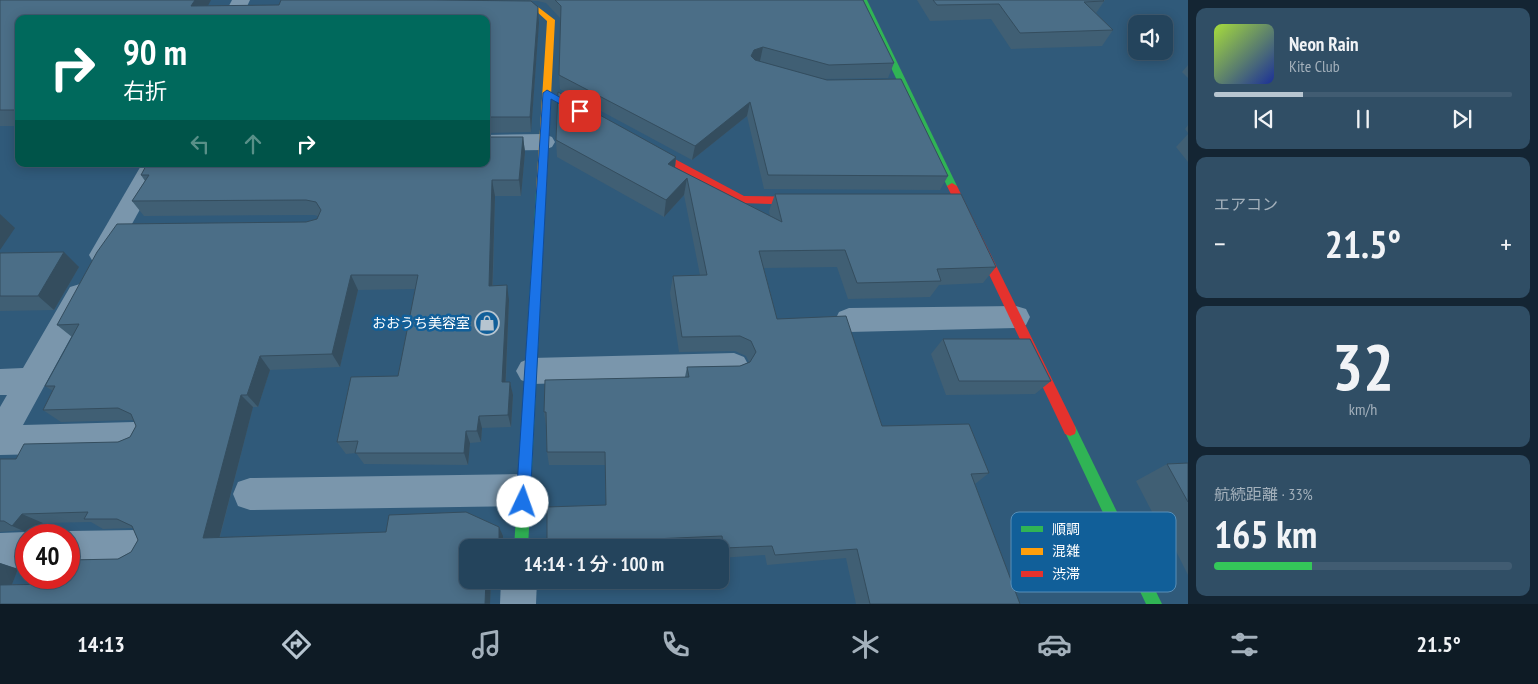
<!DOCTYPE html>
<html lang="ja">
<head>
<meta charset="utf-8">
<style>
  body { margin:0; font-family:"PT Sans Narrow","Noto Sans JP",sans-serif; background:#304e65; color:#f1f3f6; height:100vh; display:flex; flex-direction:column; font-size:19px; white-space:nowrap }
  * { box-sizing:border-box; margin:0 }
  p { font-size:16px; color:#a3b0bb }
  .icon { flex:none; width:28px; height:28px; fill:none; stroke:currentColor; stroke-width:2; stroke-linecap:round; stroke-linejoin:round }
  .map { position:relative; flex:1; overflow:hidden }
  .side { display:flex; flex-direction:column; gap:8px; padding:8px; background:#142533; width:350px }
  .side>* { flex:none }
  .banner { position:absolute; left:15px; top:15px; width:475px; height:152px; border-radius:10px; box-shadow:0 2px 12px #0003,0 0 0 1px #415c72; background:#00695c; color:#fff; overflow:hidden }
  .buttons { position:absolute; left:1128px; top:15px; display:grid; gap:10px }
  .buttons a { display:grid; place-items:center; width:45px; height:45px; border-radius:10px; background:#24445c; box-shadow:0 2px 12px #0003,0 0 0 1px #415c72; font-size:25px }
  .speed { position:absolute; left:15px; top:524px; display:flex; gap:10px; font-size:25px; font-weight:700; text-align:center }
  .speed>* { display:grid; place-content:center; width:65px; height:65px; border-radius:50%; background:#24445c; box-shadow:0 2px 12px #0003,0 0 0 1px #415c72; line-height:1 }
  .speed .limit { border:8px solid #d22; background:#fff; color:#111 }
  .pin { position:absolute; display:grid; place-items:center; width:42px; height:42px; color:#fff; margin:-21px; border-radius:10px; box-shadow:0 2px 8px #0006 }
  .me { position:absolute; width:55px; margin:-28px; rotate:3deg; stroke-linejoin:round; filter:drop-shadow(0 0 4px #0008) }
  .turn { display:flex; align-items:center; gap:18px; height:105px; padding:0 25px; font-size:22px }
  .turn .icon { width:65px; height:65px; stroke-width:2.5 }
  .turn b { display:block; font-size:35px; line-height:42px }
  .lanes { display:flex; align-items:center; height:48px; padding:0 25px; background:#0003; justify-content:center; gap:25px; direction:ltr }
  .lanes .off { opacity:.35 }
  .big { font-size:38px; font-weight:600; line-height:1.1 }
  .side .tile { flex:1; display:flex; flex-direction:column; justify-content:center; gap:8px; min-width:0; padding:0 18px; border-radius:10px; background:#304e65 }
  .side .dial { align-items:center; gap:0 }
  .dial b { font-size:65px; line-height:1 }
  .song { display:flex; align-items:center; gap:15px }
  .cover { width:60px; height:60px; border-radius:8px; background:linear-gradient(135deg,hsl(80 70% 55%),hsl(230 70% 35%)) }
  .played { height:5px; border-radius:2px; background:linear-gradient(90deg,#b7c5d0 30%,#415c72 30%) }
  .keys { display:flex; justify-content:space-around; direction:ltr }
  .heat { display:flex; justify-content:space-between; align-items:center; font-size:28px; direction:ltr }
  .charge { height:8px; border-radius:4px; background:linear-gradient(90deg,#34c759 33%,#415c72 0) }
  .trip { position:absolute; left:459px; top:539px; width:270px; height:50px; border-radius:10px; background:#24445c; box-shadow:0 2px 12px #0003,0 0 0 1px #415c72; font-weight:600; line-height:50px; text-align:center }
  .dock { display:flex; height:80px; justify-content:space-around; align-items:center; background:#0e1b25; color:#a3b0bb }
  .dock .icon { width:35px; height:35px }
  .dock .active { color:#b7c5d0 }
  .dock b { font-size:22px; color:#f1f3f6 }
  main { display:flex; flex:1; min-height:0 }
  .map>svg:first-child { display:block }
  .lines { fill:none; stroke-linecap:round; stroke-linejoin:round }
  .street { fill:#7a96ac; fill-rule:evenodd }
  .fast { fill:#30b455; fill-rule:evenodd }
  .slow { fill:#ff9f0a; fill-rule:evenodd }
  .jam { fill:#e5322d; fill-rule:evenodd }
  .wall { fill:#405f74 }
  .shaded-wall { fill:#344d5e }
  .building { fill:#4b6e87; stroke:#344d5e }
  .route { fill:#1a73e8; stroke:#114b97 }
  .labels { text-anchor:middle; stroke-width:5; stroke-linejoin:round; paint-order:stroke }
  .poi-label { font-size:14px; fill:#fff; stroke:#115f99; text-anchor:end }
  .key { fill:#115f99; stroke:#588fb8; stroke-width:1 }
  .key-label { font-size:14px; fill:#fff }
</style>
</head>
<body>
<main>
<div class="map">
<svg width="1188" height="604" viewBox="0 0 1188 604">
  <rect width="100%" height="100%" fill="#305a7a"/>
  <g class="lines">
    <g class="street">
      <path d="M 232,0 L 250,0 L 241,19 L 222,19 Z"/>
      <path d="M 544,134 L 552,137 L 555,142 L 552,147 L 544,150 L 486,151 L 486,135 Z"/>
      <path d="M 142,164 L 165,164 L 111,262 L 102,265 L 93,262 L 89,255 Z"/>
      <path d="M 80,284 L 90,287 L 94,295 L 23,425 L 134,422 L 145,427 L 150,437 L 145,447 L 134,452 L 0,455 L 0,407 L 7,395 L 0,395 L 0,369 L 23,368 L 70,287 Z"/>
      <path d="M 1016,306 L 1026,309 L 1030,317 L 1026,325 L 1016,328 L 849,332 L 839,328 L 835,320 L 839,312 L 849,308 Z"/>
      <path d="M 734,353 L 744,357 L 749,366 L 744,375 L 734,379 L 531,384 L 521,380 L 516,371 L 521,362 L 531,358 Z"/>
      <path d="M 524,474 L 536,479 L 541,490 L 536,501 L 524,506 L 250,510 L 238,506 L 233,494 L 238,482 L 250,478 Z"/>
      <path d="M 135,530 L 147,536 L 153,548 L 147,560 L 135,566 L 69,566 L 69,535 L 60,535 L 69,531 Z"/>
      <path d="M 26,532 L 32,535 L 26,535 L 26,567 L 0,569 L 0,533 Z"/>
      <path d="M 501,580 L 537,580 L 536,604 L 500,604 Z"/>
    </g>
    <g class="fast">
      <path d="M 859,0 L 867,0 L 957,186 L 955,188 L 949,188 L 947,186 Z"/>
      <path d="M 541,188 L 546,191 L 528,548 L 514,548 L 536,191 Z"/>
      <path d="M 1070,424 L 1075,426 L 1162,604 L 1146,604 L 1064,430 L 1065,426 Z"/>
    </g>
    <path class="slow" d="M 499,7 L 538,7 L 555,20 L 546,191 L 541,194 L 536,191 L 547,21 L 536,11 L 499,11 Z"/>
    <g class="jam">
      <path d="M 643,142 L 744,196 L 811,197 L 816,201 L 811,205 L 738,203 L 640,147 L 640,143 Z"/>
      <path d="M 952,183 L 957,186 L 1075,426 L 1076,430 L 1075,434 L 1070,436 L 1065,434 L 947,186 Z"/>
    </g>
  </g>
  <g class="wall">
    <path d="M 0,0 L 208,6 L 279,5 L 281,0 L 863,0 L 894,63 L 888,78 L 824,79 L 758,61 L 948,176 L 940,190 L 764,189 L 747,116 L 692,160 L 560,89 L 559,75 L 561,19 L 546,3 L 538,1 L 458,0 L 538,7 L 539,23 L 531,132 L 486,133 L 486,19 L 19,19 L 19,126 L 0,126 Z"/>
    <path d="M 917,0 L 1105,0 L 1096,13 L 1113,30 L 1102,46 L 1011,49 L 991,19 L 930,21 Z"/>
    <path d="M 1188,65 L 1188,78 L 1182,72 Z"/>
    <path d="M 1188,125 L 1188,133 L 1185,129 Z"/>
    <path d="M 1188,134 L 1188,162 L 1176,147 Z"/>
    <path d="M 523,137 L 525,152 L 521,196 L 495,196 L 493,286 L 509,300 L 506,382 L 510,382 L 513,395 L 511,427 L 482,428 L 481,442 L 470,443 L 468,465 L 364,464 L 356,453 L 346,454 L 337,442 L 398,376 L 415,289 L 358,290 L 340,367 L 270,370 L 258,407 L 253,407 L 220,537 L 503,536 L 503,540 L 541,546 L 541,548 L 468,548 L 468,580 L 491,580 L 490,604 L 0,604 L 0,563 L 18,569 L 12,584 L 54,584 L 118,559 L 131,552 L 138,540 L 133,528 L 103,529 L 91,522 L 43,523 L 23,530 L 0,532 L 0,459 L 16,459 L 118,442 L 130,437 L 136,426 L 134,420 L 61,422 L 43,410 L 53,391 L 45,386 L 72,337 L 57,325 L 306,222 L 317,219 L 318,216 L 314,215 L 144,216 L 132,201 L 145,181 L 141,175 Z"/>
    <path d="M 556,140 L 676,157 L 675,168 L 770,216 L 769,211 L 775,194 L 996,267 L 983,283 L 939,285 L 930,297 L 848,299 L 837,267 L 764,268 L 777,319 L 882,426 L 989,473 L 975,484 L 1020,604 L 856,604 L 846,558 L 767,565 L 765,555 L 720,558 L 720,548 L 717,548 L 716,546 L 676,548 L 548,548 L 547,544 L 606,505 L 605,465 L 549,465 L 547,452 L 547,426 L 546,426 L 544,412 L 685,377 L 687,367 L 740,366 L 749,362 L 746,356 L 735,351 L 679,352 L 670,293 L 673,276 L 700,275 L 684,195 L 664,217 L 557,157 Z"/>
    <path d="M 0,253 L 79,267 L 54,310 L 0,311 Z"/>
    <path d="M 943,339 L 1051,381 L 1035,394 L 946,395 L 931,354 Z"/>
    <path d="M 1188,463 L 1188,575 L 1167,533 L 1163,533 L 1136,481 L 1167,464 Z"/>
  </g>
  <g class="shaded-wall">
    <path d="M 195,0 L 211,0 L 201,19 L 191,6 Z"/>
    <path d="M 538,7 L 539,23 L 531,132 L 530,117 Z"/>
    <path d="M 763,47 L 760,61 L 750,64 L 751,56 L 754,50 Z"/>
    <path d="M 750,102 L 747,116 L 692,160 L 695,146 Z"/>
    <path d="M 523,137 L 525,152 L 521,196 L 519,180 Z"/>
    <path d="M 676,157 L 674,175 L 668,164 Z"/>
    <path d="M 687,178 L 684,195 L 664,217 L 666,200 Z"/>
    <path d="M 492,180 L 495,196 L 492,300 L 489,286 Z"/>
    <path d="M 0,214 L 15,228 L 0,250 Z"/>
    <path d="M 64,252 L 79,267 L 54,310 L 38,296 Z"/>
    <path d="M 351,275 L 358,290 L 340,367 L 332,354 Z"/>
    <path d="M 507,285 L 509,300 L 505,395 L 502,382 Z"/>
    <path d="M 260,356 L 270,370 L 258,407 L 247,395 Z"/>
    <path d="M 510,382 L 513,395 L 511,427 L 508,415 Z"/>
    <path d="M 241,395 L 253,407 L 217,547 L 203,538 Z"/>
    <path d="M 479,416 L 482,428 L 481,442 L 477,431 Z"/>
    <path d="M 466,431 L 470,443 L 468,465 L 464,453 Z"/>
    <path d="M 22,514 L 43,523 L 33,535 L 12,526 Z"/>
    <path d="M 499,527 L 503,536 L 503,548 L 499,540 Z"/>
    <path d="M 0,563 L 18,569 L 9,592 L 0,589 Z"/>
    <path d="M 486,580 L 491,580 L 490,604 L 485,604 Z"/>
  </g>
  <g class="building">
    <path d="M 0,0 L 195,0 L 191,6 L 279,5 L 281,0 L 433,0 L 531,1 L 538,7 L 530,117 L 486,117 L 486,19 L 19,19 L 19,110 L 0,110 Z"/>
    <path d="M 555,0 L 863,0 L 894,63 L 829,65 L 763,47 L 754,50 L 751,56 L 755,60 L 827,80 L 901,79 L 948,176 L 768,175 L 750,102 L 695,146 L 559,75 L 561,6 Z"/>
    <path d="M 933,0 L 1103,0 L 1104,1 L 1084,2 L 1113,30 L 1020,33 L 999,4 L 937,5 Z"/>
    <path d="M 558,92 L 676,157 L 668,164 L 782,222 L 775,194 L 961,194 L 996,267 L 937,269 L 941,281 L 857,283 L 845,250 L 759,251 L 777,319 L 846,316 L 882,426 L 969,424 L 989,473 L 971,474 L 1020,604 L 870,604 L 857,549 L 775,555 L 772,546 L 724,548 L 722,536 L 653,539 L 654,544 L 599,548 L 553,548 L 553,543 L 547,544 L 547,507 L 606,505 L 605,452 L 547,452 L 546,412 L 544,412 L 545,380 L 689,377 L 687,367 L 740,366 L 750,362 L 756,352 L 751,341 L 740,336 L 682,337 L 673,276 L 707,275 L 687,178 L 666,200 L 556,140 Z"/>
    <path d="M 486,137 L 523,137 L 519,180 L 492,180 L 489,286 L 507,285 L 502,382 L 510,382 L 508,415 L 479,416 L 477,431 L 466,431 L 464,453 L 355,453 L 358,441 L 337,442 L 351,377 L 398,376 L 418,275 L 351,275 L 332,354 L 260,356 L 247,395 L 241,395 L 203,538 L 386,532 L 389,515 L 466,512 L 499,527 L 499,540 L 530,541 L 541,546 L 534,548 L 468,548 L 468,580 L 486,580 L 485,604 L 0,604 L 0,585 L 54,584 L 57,578 L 69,578 L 69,560 L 118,559 L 131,552 L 138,540 L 132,526 L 117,519 L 84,519 L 88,512 L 22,514 L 12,526 L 4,521 L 0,521 L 0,459 L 16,459 L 24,444 L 118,442 L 130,437 L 136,426 L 131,414 L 118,408 L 43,410 L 55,386 L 45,386 L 79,324 L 57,325 L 97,252 L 117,224 L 306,222 L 317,219 L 321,210 L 316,202 L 306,200 L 132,201 L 149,175 L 141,175 L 147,164 L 486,164 Z"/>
    <path d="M 64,252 L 38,296 L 0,296 L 0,253 Z"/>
    <path d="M 943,339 L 1030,339 L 1051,381 L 959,381 Z"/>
    <path d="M 1188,463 L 1188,502 L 1167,464 Z"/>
  </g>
  <path class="route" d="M 547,90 L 584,111 L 583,113 L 576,113 L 551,99 L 530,502 L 528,507 L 523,509 L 518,507 L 516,502 L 543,93 Z"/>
  <defs>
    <g id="shop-ring" transform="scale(1.25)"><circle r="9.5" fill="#115f99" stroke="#b7c5d0" stroke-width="1.5"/><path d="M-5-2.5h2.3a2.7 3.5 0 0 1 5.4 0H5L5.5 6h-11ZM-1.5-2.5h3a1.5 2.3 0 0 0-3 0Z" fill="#b7c5d0"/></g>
  </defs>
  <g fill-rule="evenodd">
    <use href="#shop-ring" x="487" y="323"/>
  </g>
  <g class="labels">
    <g class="poi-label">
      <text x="470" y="328">おおうち美容室</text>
    </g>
  </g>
  <rect x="1011" y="512" width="165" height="80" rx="8" class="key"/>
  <rect x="1021" y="526" width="22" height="6" fill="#30b455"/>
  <rect x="1021" y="548" width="22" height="7" fill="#ff9f0a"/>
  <rect x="1021" y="571" width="22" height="6" fill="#e5322d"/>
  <g class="key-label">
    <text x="1052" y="534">順調</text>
    <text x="1052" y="556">混雑</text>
    <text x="1052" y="579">渋滞</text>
  </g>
</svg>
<div class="buttons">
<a><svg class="icon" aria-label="sound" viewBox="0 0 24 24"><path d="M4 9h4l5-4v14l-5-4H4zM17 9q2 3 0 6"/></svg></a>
</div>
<div class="speed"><div class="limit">40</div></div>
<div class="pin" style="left:580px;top:111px;background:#d93025"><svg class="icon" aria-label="arrive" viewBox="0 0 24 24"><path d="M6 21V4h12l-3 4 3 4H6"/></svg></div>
<svg class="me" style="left:523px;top:502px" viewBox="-20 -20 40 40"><circle r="19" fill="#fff"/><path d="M0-13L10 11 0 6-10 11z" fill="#1a73e8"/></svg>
<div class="trip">14:14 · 1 分 · 100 m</div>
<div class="banner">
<div class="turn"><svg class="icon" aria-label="right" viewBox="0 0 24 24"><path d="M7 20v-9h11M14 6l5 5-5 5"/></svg><div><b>90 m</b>右折</div></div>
<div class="lanes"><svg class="icon off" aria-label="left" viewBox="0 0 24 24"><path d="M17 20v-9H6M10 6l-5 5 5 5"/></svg><svg class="icon off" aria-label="ahead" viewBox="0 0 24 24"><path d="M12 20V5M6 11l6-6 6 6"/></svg><svg class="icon" aria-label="right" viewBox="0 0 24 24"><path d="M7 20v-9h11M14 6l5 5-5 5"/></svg></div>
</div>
</div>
<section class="side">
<div class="tile">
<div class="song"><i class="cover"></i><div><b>Neon Rain</b><p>Kite Club</p></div></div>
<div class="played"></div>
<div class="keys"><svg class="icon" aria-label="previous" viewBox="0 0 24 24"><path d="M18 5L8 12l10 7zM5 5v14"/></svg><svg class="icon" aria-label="pause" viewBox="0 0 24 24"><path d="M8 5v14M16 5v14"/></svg><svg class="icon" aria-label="next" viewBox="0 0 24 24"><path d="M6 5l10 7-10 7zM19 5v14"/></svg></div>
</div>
<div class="tile"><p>エアコン</p>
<div class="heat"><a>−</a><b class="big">21.5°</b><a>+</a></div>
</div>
<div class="tile dial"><b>32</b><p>km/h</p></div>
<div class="tile"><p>航続距離 · 33%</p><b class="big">165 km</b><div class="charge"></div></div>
</section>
</main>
<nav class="dock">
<b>14:13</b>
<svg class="icon active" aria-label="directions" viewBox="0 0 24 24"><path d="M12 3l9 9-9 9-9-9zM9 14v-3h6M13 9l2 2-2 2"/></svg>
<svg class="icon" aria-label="music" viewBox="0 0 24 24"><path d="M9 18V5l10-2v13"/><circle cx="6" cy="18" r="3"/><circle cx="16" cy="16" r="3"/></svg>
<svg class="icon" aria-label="phone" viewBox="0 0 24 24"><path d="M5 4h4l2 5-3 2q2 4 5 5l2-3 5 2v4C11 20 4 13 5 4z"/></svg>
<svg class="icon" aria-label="climate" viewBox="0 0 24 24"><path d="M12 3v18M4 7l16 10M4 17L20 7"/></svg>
<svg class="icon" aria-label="car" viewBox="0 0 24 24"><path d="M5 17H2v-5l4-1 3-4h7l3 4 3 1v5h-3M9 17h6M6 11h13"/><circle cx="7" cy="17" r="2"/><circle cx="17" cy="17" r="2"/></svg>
<svg class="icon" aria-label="filters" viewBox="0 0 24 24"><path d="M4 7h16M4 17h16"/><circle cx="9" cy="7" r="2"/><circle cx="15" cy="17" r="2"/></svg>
<b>21.5°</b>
</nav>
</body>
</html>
